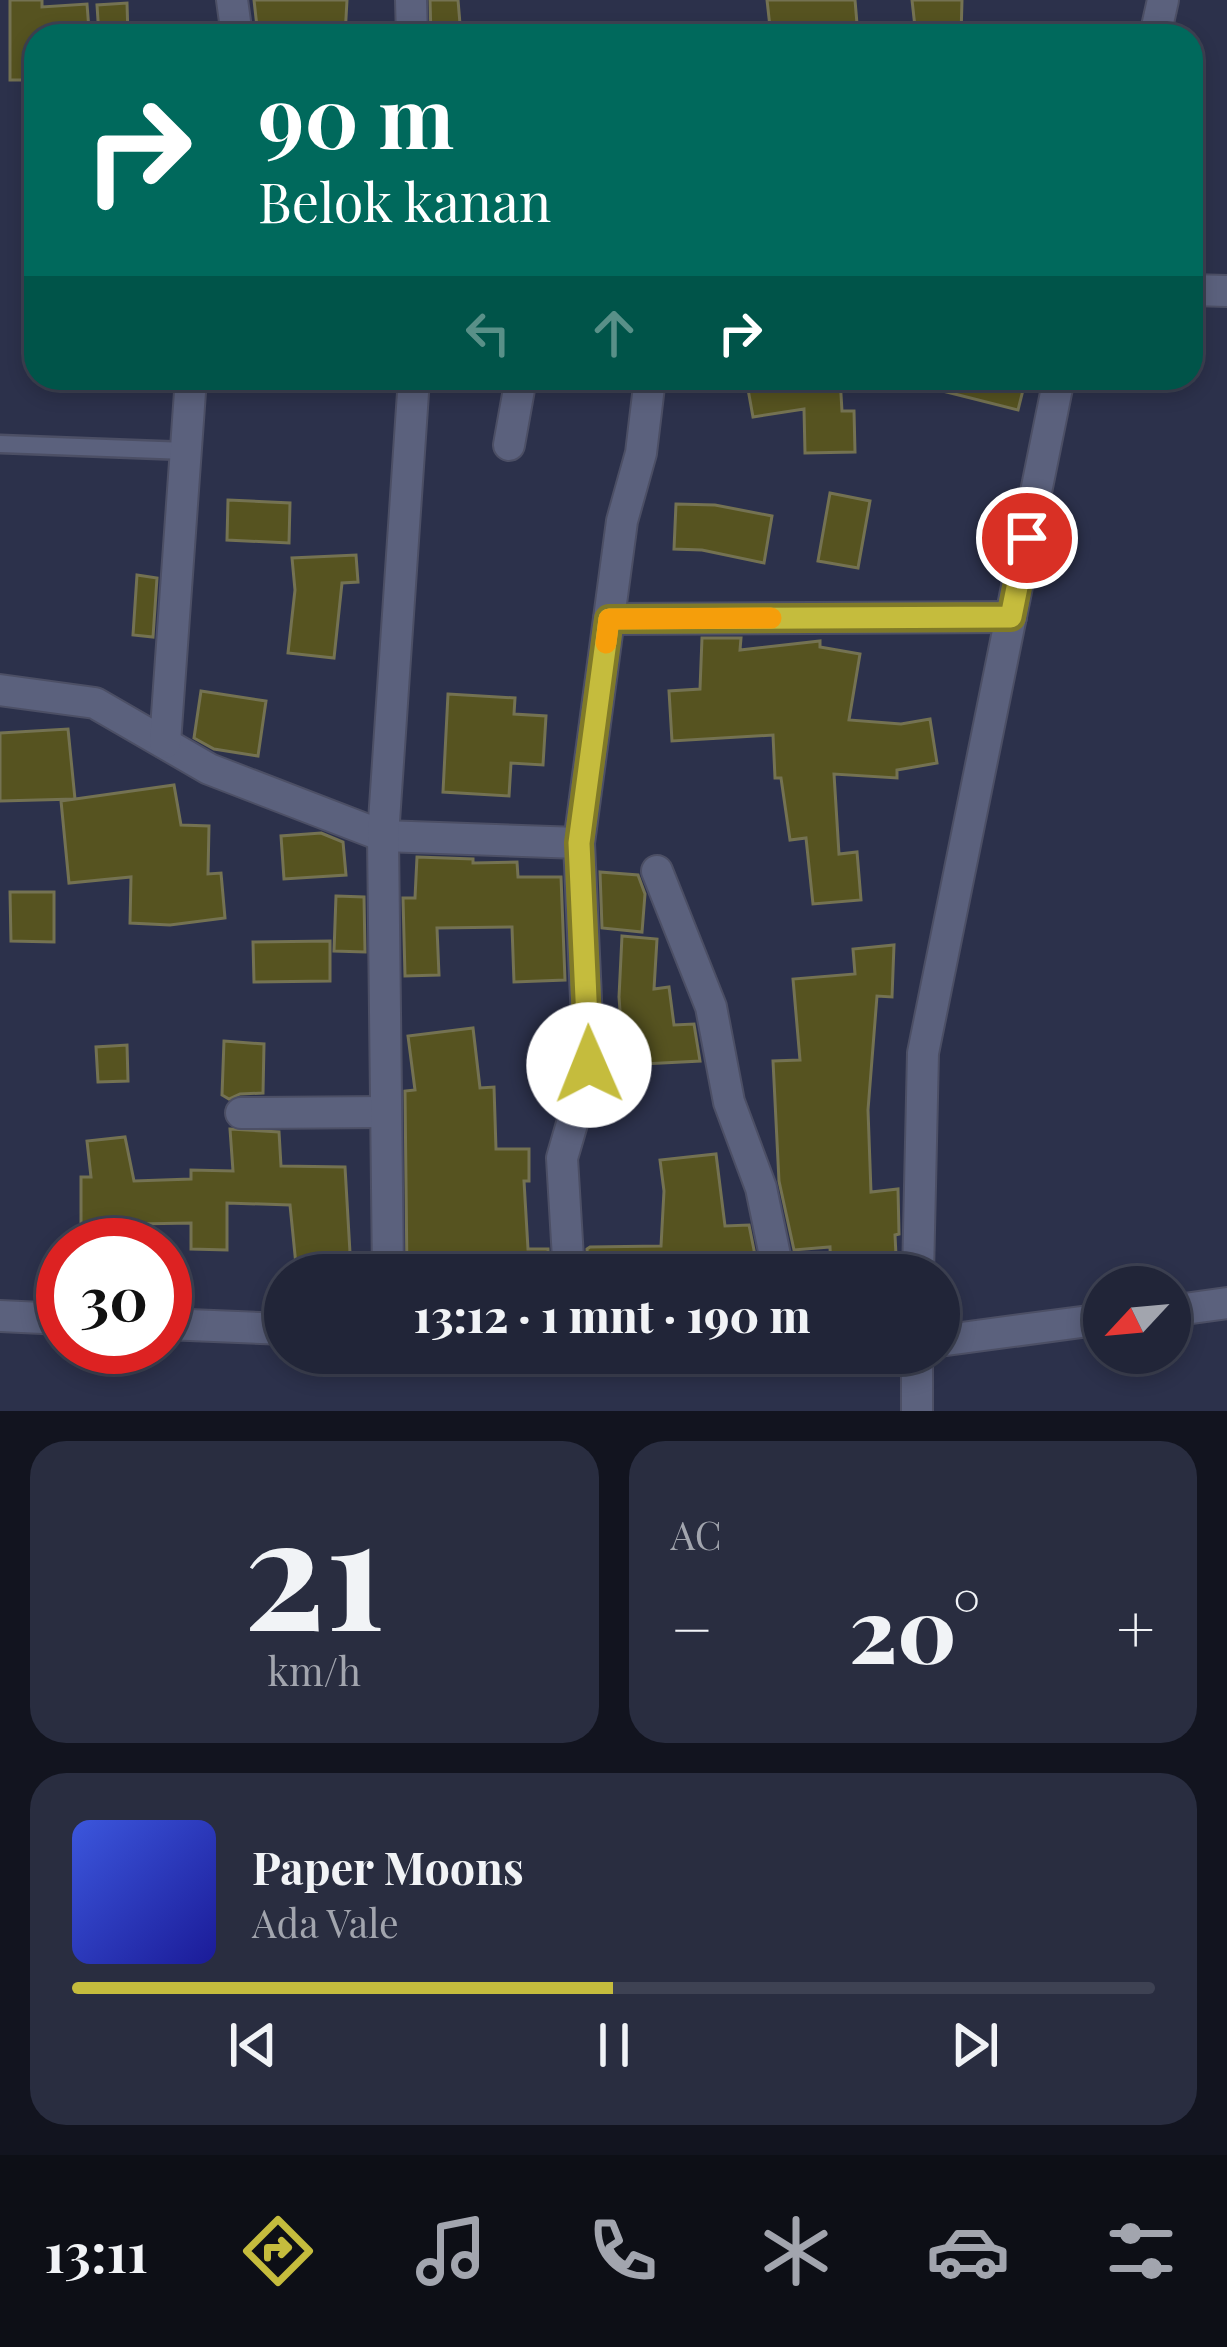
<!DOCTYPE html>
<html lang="id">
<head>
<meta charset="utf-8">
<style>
  body { margin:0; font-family:"Playfair Display",serif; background:#292d40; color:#f1f3f6; height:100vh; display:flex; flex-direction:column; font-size:45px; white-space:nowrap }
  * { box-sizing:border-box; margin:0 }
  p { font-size:39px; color:#a2a5ae }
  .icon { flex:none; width:66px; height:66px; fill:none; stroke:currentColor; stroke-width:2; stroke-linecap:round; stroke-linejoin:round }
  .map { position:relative; height:1411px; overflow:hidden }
  .side { display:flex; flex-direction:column; gap:30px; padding:30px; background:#12141f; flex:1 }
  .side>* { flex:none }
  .banner { position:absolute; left:24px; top:24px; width:1179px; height:366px; border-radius:36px; box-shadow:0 6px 18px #0003,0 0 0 3px #3e4253; background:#00695c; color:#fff; overflow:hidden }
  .needle { width:78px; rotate:244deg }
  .tools { position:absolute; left:1083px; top:1266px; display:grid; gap:24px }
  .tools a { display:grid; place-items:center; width:108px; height:108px; border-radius:50%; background:#212538; box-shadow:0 6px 18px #0003,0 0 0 3px #3e4253; font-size:60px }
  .speed { position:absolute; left:36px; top:1218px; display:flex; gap:24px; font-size:60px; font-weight:700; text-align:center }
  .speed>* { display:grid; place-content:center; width:156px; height:156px; border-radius:50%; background:#212538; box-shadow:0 6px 18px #0003,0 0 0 3px #3e4253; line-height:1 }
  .speed .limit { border:18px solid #d22; background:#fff; color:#111 }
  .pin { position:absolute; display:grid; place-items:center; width:102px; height:102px; color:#fff; margin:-51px; border:6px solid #fff; border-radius:50%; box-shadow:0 3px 12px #0007 }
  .me { position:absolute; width:132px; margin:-66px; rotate:359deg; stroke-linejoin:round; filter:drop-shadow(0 0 9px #0008) }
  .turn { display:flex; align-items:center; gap:42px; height:252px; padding:0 36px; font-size:54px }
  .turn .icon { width:156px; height:156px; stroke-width:2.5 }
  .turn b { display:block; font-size:84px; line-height:102px }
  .lanes { display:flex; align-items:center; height:114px; padding:0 36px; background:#0003; justify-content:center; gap:60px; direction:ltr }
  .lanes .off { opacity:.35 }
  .big { font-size:90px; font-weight:800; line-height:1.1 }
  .side .tile { flex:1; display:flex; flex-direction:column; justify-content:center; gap:18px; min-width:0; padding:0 42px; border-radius:36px; background:#292d40 }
  .side .dial { align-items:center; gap:0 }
  .dial b { font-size:156px; line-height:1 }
  .song { display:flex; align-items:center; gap:36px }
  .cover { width:144px; height:144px; border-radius:18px; background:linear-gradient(135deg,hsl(230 70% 55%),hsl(240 70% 35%)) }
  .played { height:12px; border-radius:6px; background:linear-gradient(90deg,#c5bc3d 50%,#3e4253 50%) }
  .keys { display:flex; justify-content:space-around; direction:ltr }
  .heat { display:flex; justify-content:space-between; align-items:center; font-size:66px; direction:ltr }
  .side .tiles { flex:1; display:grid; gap:30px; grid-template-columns:1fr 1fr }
  .tile:last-child { grid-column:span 2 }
  .trip { position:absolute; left:264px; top:1254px; width:696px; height:120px; border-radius:60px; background:#212538; box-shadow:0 6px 18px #0003,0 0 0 3px #3e4253; font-weight:800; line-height:120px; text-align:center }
  .tab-bar { display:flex; height:192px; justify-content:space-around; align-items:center; background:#0d0f16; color:#a2a5ae }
  .tab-bar .icon { width:84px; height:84px }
  .tab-bar .selected { color:#c5bc3d }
  .tab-bar b { font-size:54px; color:#f1f3f6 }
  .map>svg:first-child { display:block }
  .building { fill:#565320; stroke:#747252; stroke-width:3 }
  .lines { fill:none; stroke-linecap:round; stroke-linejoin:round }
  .lane-casing { stroke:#4c4f65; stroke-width:21 }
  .street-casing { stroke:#4c4f65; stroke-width:34 }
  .lane { stroke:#5b617d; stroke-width:16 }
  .street { stroke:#5b617d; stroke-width:30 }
  .route-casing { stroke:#807a28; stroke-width:30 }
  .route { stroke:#c5bc3d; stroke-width:21 }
  .slow { stroke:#f59e0b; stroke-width:21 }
</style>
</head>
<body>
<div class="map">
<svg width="1227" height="1411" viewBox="0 0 1227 1411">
  <rect width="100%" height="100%" fill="#2c314b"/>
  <g class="building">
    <path d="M 10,0 L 42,0 L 42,7 L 87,4 L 89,30 L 36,36 L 36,80 L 10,80 Z"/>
    <path d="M 254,0 L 347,0 L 345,36 L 258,36 Z"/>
    <path d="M 430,0 L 458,0 L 461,36 L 431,36 Z"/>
    <path d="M 767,0 L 855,0 L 858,36 L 771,36 Z"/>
    <path d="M 912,0 L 962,0 L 961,36 L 916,36 Z"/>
    <path d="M 127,3 L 128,36 L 99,36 L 97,5 Z"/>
    <path d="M 746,378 L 840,378 L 842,411 L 854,411 L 855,452 L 805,453 L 804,409 L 753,417 Z"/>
    <path d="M 932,378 L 1026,378 L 1018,410 L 931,388 Z"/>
    <path d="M 830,493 L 870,501 L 858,568 L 818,561 Z"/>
    <path d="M 228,500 L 290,503 L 289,543 L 227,540 Z"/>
    <path d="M 676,504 L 715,505 L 772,516 L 764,563 L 702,550 L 674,549 Z"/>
    <path d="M 356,555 L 358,582 L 342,583 L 334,658 L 288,653 L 295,590 L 292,558 Z"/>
    <path d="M 137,575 L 157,578 L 153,637 L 133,635 Z"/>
    <path d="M 702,638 L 741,638 L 740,650 L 820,641 L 820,647 L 860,654 L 849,720 L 901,724 L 930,719 L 937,763 L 897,770 L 897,778 L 834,774 L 839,854 L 857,852 L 861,900 L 813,904 L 806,838 L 790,840 L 781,778 L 775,778 L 773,735 L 672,741 L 669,691 L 700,689 Z"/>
    <path d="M 201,691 L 266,701 L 258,756 L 214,749 L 194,738 Z"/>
    <path d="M 448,694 L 515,698 L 514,714 L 546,716 L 543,765 L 511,763 L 509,796 L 443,792 Z"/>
    <path d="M 68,729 L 75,799 L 0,801 L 0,733 Z"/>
    <path d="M 174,785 L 181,825 L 209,826 L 208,874 L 221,873 L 225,918 L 170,925 L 130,923 L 131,877 L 69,883 L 61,801 Z"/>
    <path d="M 321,833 L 343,842 L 346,875 L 284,879 L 281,836 Z"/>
    <path d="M 417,857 L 473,859 L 473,863 L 517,862 L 518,877 L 561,877 L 565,980 L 514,982 L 512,927 L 437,928 L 439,975 L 405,976 L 403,898 L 415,898 Z"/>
    <path d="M 600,872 L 638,875 L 645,894 L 642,932 L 602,928 Z"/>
    <path d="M 10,892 L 54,892 L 54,942 L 11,941 Z"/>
    <path d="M 336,896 L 364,897 L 365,952 L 334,951 Z"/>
    <path d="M 622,936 L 657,939 L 654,989 L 669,987 L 674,1025 L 694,1024 L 700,1061 L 624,1065 L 619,997 Z"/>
    <path d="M 330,941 L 330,981 L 254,982 L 253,942 Z"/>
    <path d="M 894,945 L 892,997 L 877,996 L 868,1110 L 871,1192 L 898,1189 L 899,1234 L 895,1235 L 897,1275 L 831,1275 L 830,1247 L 794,1250 L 779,1181 L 773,1061 L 800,1060 L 793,979 L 855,974 L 853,949 Z"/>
    <path d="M 473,1028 L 480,1088 L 494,1087 L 496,1149 L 529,1149 L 529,1181 L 524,1181 L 528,1249 L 548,1249 L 549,1275 L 407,1275 L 405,1091 L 415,1090 L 408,1036 Z"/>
    <path d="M 224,1041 L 264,1044 L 263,1093 L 240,1094 L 229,1099 L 222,1095 Z"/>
    <path d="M 127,1045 L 128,1081 L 98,1082 L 96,1047 Z"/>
    <path d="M 230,1129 L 279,1132 L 281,1166 L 345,1167 L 351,1270 L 297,1275 L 290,1205 L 227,1203 L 227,1250 L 191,1249 L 191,1223 L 81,1225 L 81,1177 L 91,1177 L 87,1141 L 125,1137 L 134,1181 L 191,1179 L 191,1170 L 233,1171 Z"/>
    <path d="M 716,1154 L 725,1226 L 749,1225 L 759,1275 L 588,1275 L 587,1249 L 590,1247 L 661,1246 L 664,1191 L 660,1160 Z"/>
  </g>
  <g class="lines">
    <g class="lane-casing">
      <path id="lane" d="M 0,444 L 186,451"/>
    </g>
    <g class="street-casing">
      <g id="street">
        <path d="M 232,0 L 237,36"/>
        <path d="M 411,0 L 412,36"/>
        <path d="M 1155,36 L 1163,0"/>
        <path d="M 1191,290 L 1227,291"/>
        <path d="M 509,445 L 521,378"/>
        <path d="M 609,619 L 1011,617"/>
        <path d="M 0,690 L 95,703 L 209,769 L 383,836 L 579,843"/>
        <path d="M 165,743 L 191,378"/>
        <path d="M 657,871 L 711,1007 L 729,1102 L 761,1188 L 779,1275"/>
        <path d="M 241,1113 L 386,1112"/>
        <path d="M 388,1275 L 383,836 L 414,378"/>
        <path d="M 569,1275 L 562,1158 L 589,1065 L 579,843 L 622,521 L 641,453 L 650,378"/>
        <path d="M 918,1275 L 923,1053 L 1059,378"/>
        <path d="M 1170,1311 L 1227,1303"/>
        <path d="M 0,1316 L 63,1319"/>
        <path d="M 165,1324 L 285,1329"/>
        <path d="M 939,1341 L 1104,1319"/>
        <path d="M 917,1353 L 917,1411"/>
      </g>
    </g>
    <use href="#lane" class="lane"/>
    <use href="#street" class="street"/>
  </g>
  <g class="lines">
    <g class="route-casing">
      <path id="route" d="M 589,1065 L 579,843 L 609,619 L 1011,617 L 1027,538"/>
    </g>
    <use href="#route" class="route"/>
    <path class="slow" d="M 606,643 L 609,619 L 771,618"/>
  </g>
</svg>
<div class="tools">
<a><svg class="needle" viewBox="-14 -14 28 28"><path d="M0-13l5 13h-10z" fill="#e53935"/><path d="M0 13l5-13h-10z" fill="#a2a5ae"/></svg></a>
</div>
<div class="speed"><div class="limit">30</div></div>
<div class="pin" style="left:1027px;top:538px;background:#d93025"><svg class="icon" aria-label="arrive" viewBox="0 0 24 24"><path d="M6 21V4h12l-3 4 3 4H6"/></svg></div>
<svg class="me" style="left:589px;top:1065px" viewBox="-20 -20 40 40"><circle r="19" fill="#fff"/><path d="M0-13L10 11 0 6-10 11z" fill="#c5bc3d"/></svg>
<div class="trip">13:12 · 1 mnt · 190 m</div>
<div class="banner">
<div class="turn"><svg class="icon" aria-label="right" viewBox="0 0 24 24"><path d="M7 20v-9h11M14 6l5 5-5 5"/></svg><div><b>90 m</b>Belok kanan</div></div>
<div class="lanes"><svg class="icon off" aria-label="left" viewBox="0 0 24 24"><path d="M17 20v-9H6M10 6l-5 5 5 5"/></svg><svg class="icon off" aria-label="ahead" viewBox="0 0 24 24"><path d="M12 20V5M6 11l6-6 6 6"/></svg><svg class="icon" aria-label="right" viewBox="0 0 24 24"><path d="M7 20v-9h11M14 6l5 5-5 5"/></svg></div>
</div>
</div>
<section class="side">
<div class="tiles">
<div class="tile dial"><b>21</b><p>km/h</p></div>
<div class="tile"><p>AC</p>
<div class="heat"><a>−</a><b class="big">20°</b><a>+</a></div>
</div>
<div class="tile">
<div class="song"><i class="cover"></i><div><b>Paper Moons</b><p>Ada Vale</p></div></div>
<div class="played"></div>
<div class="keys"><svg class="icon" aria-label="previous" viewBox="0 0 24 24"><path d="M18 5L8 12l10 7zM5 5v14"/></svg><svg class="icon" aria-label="pause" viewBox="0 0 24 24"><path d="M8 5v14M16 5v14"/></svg><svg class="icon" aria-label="next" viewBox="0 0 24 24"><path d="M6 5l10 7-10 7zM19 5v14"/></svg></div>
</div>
</div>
</section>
<nav class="tab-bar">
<b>13:11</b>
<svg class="icon selected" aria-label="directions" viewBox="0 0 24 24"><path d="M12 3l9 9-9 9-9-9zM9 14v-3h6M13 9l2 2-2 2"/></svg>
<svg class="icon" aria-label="music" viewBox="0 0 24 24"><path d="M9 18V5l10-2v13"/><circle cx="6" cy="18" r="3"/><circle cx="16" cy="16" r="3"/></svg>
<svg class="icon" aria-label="phone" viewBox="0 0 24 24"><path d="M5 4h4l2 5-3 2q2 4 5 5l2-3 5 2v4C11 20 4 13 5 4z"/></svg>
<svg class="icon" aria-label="climate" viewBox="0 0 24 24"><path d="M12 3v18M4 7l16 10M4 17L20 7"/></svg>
<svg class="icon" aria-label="car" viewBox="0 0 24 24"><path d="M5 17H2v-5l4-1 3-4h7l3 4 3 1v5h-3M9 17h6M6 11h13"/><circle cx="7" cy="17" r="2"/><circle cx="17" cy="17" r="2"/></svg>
<svg class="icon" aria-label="filters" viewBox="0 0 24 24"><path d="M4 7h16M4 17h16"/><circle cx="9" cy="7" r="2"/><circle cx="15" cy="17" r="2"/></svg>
</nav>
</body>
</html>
